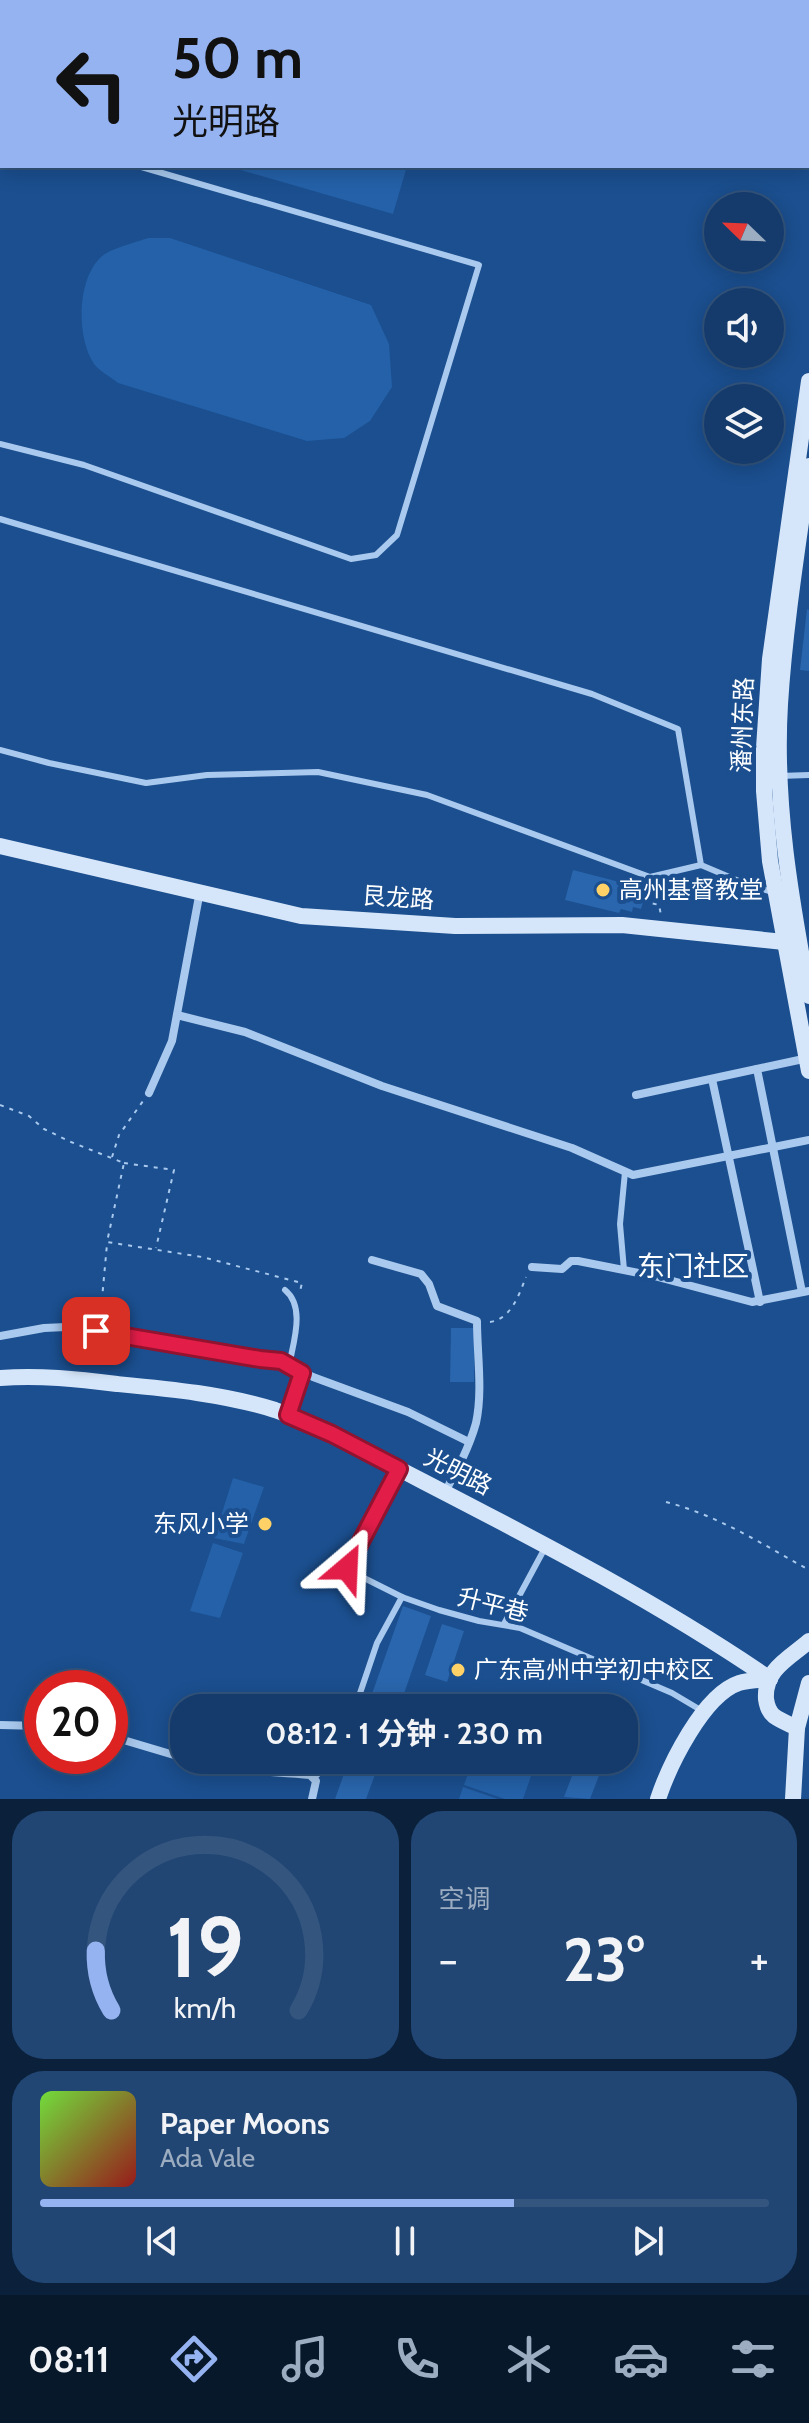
<!DOCTYPE html>
<html lang="zh">
<head>
<meta charset="utf-8">
<style>
  body { margin:0; font-family:Cabin,"Noto Sans SC",sans-serif; background:#214673; color:#f1f3f6; height:100vh; display:flex; flex-direction:column; font-size:30px; white-space:nowrap }
  * { box-sizing:border-box; margin:0 }
  p { font-size:26px; color:#9dadc1 }
  .icon { flex:none; width:44px; height:44px; fill:none; stroke:currentColor; stroke-width:2; stroke-linecap:round; stroke-linejoin:round }
  .map { position:relative; height:1799px; overflow:hidden }
  .side { display:flex; flex-direction:column; gap:12px; padding:12px; background:#0b203b; flex:1 }
  .side>* { flex:none }
  .guide { position:absolute; left:0px; top:0px; width:810px; height:168px; box-shadow:0 4px 20px #0003,0 0 0 2px #33557e; background:#95b2f1; color:#111; overflow:hidden }
  .needle { width:52px; rotate:293deg }
  .buttons { position:absolute; left:704px; top:192px; display:grid; gap:16px }
  .buttons a { display:grid; place-items:center; width:80px; height:80px; border-radius:50%; background:#143b6b; box-shadow:0 4px 20px #0003,0 0 0 2px #33557e; font-size:40px }
  .speed { position:absolute; left:24px; top:1670px; display:flex; gap:16px; font-size:40px; font-weight:700; text-align:center }
  .speed>* { display:grid; place-content:center; width:104px; height:104px; border-radius:50%; background:#143b6b; box-shadow:0 4px 20px #0003,0 0 0 2px #33557e; line-height:1 }
  .speed .limit { border:12px solid #d22; background:#fff; color:#111 }
  .pin { position:absolute; display:grid; place-items:center; width:68px; height:68px; color:#fff; margin:-34px; border-radius:16px; box-shadow:0 4px 12px #0006 }
  .me { position:absolute; width:88px; margin:-44px; rotate:26deg; stroke-linejoin:round; filter:drop-shadow(0 0 6px #0008) }
  .turn { display:flex; align-items:center; gap:28px; height:168px; padding:0 40px; font-size:36px }
  .turn .icon { width:104px; height:104px; stroke-width:2.5 }
  .turn b { display:block; font-size:56px; line-height:68px }
  .big { font-size:60px; font-weight:700; line-height:1.1 }
  .side .card { flex:1; display:flex; flex-direction:column; justify-content:center; gap:12px; min-width:0; padding:0 28px; border-radius:32px; background:#214673 }
  .side .dial { align-items:center; gap:0 }
  .dial svg { height:208px; overflow:visible; fill:none; stroke:#33557e; stroke-width:7; stroke-linecap:round; text-anchor:middle }
  .dial text { fill:#f1f3f6; stroke:none }
  .song { display:flex; align-items:center; gap:24px }
  .cover { width:96px; height:96px; border-radius:12px; background:linear-gradient(135deg,hsl(100 70% 55%),hsl(0 70% 35%)) }
  .played { height:8px; border-radius:4px; background:linear-gradient(90deg,#95b2f1 65%,#33557e 65%) }
  .keys { display:flex; justify-content:space-around; direction:ltr }
  .heat { display:flex; justify-content:space-between; align-items:center; font-size:44px; direction:ltr }
  .side .tiles { flex:1; display:grid; gap:12px; grid-template-columns:1fr 1fr }
  .card:last-child { grid-column:span 2 }
  .trip { position:absolute; left:170px; top:1694px; width:468px; height:80px; border-radius:32px; background:#143b6b; box-shadow:0 4px 20px #0003,0 0 0 2px #33557e; font-weight:700; line-height:80px; text-align:center }
  .menu { display:flex; height:128px; justify-content:space-around; align-items:center; background:#08182b; color:#9dadc1 }
  .menu .icon { width:56px; height:56px }
  .menu .active { color:#95b2f1 }
  .menu b { font-size:36px; color:#f1f3f6 }
  .map>svg:first-child { display:block }
  .green { fill:#2461a8 }
  .building { fill:#2a66ad }
  .lines { fill:none; stroke-linecap:round; stroke-linejoin:round }
  .path { stroke:#a9c9ee; stroke-width:2; stroke-dasharray:4 6; stroke-linecap:butt }
  .lane { stroke:#a9c9ee; stroke-width:6 }
  .street { stroke:#a9c9ee; stroke-width:8 }
  .secondary { stroke:#d6e6fa; stroke-width:16 }
  .route-casing { stroke:#92132f; stroke-width:20 }
  .route { stroke:#e11d48; stroke-width:14 }
  .poi-dot { fill:#ffd166; stroke:#1b4f8f; stroke-width:3 }
  .labels { text-anchor:middle; stroke-width:8; stroke-linejoin:round; paint-order:stroke }
  .street-label { font-size:24px; fill:#fff; stroke:#1b4f8f }
  .poi-label { font-size:24px; fill:#fff; stroke:#1b4f8f; text-anchor:start }
  .quarter-label { font-size:28px; fill:#fff; stroke:#1b4f8f }
</style>
</head>
<body>
<div class="map">
<svg width="809" height="1799" viewBox="0 0 809 1799">
  <rect width="100%" height="100%" fill="#1b4f8f"/>
  <g class="green">
    <path d="M 227,166 L 407,166 L 393,214 Z"/>
    <path d="M 148,238 L 170,238 L 371,305 L 389,344 L 392,387 L 370,421 L 344,438 L 307,441 L 118,383 C 111,377 99,371 94,364 C 76,337 77,279 101,257 C 109,249 137,242 148,238 Z"/>
    <path d="M 233,1478 L 264,1487 L 244,1544 L 214,1538 Z"/>
    <path d="M 213,1543 L 243,1553 L 220,1618 L 190,1611 Z"/>
    <path d="M 473,1760 L 488,1760 L 531,1776 L 523,1799 L 505,1799 L 464,1785 Z"/>
    <path d="M 463,1787 L 498,1799 L 459,1799 Z"/>
  </g>
  <g class="building">
    <path d="M 807,609 L 809,610 L 809,671 L 800,670 Z"/>
    <path d="M 573,870 L 639,887 L 637,893 L 645,895 L 641,909 L 633,907 L 632,912 L 621,909 L 619,913 L 565,900 Z"/>
    <path d="M 451,1328 L 475,1328 L 474,1382 L 450,1382 Z"/>
    <path d="M 403,1606 L 431,1616 L 399,1708 L 367,1708 Z"/>
    <path d="M 442,1624 L 464,1631 L 447,1682 L 425,1675 Z"/>
    <path d="M 349,1760 L 395,1760 L 393,1765 L 380,1761 L 366,1799 L 335,1799 Z"/>
    <path d="M 578,1760 L 605,1760 L 590,1799 L 564,1797 Z"/>
  </g>
  <g class="lines">
    <g class="path">
      <path d="M 643,901 L 659,905 L 661,915"/>
      <path d="M 0,1105 L 29,1116 L 44,1129 L 71,1142 L 124,1163 L 107,1242 L 202,1257 L 302,1283 L 300,1291"/>
      <path d="M 112,1157 L 119,1135 L 143,1101"/>
      <path d="M 124,1163 L 174,1170 L 156,1248"/>
      <path d="M 100,1321 L 107,1244"/>
      <path d="M 490,1322 C 511,1319 519,1295 526,1277"/>
      <path d="M 666,1502 C 717,1515 764,1545 809,1570"/>
    </g>
    <g class="lane">
      <path d="M 22,2 L 22,0"/>
      <path d="M 0,444 L 84,465 L 351,559 L 376,555 L 397,535 L 479,265 L 138,166"/>
      <path d="M 0,519 L 592,694 L 678,729 L 701,865 L 746,884 L 772,892"/>
      <path d="M 0,750 L 49,763 L 146,783 L 207,775 L 318,772 L 427,795 L 650,877 L 701,865"/>
      <path d="M 779,776 L 809,775"/>
      <path d="M 624,1270 L 620,1224 L 625,1172"/>
      <path d="M 285,1290 C 306,1307 293,1343 289,1366"/>
      <path d="M 289,1412 L 302,1373"/>
      <path d="M 397,1472 L 352,1555 L 347,1565 L 348,1570 L 402,1597 L 439,1610 L 479,1621 L 520,1628 L 672,1693 L 704,1712"/>
      <path d="M 504,1624 L 546,1546"/>
      <path d="M 355,1708 L 377,1643 L 402,1597"/>
      <path d="M 314,1778 L 332,1760"/>
    </g>
    <g class="street">
      <path d="M 177,1015 L 245,1032 L 382,1086 L 572,1148 L 633,1175 L 809,1140"/>
      <path d="M 757,1069 L 802,1292"/>
      <path d="M 712,1079 L 760,1302"/>
      <path d="M 149,1093 L 172,1041 L 200,891"/>
      <path d="M 636,1095 L 808,1058"/>
      <path d="M 372,1260 L 421,1274 L 429,1284 L 437,1306 L 477,1321 C 477,1354 483,1391 476,1423 C 469,1448 457,1470 445,1492"/>
      <path d="M 532,1267 L 562,1269 L 571,1261 L 578,1261 L 654,1276 L 752,1302 L 809,1291"/>
      <path d="M 0,1336 L 44,1328 L 66,1327 L 260,1359 L 281,1361 L 313,1377 L 408,1412 L 469,1442"/>
      <path d="M 0,1725 L 42,1726"/>
      <path d="M 110,1736 L 184,1758"/>
      <path d="M 191,1760 C 230,1772 270,1771 310,1775 L 316,1781 L 312,1799"/>
    </g>
    <g class="secondary">
      <path d="M 809,381 L 770,659 L 764,748 L 764,791 L 770,861 L 809,1071"/>
      <path d="M 809,466 C 798,545 785,625 780,704 C 774,803 791,900 809,996"/>
      <path d="M 0,846 L 301,916 L 455,926 L 622,925 L 784,942 L 799,949"/>
      <path d="M 0,1378 C 39,1375 78,1379 117,1384 C 170,1389 224,1394 275,1410 C 295,1417 313,1426 332,1434 C 480,1512 631,1584 770,1679"/>
      <path d="M 797,1728 C 789,1724 781,1721 774,1716 C 769,1712 767,1706 766,1699 C 764,1669 790,1658 809,1641"/>
      <path d="M 658,1799 C 669,1766 703,1695 739,1683 C 748,1680 760,1680 770,1679"/>
      <path d="M 793,1799 L 797,1728 L 809,1683"/>
    </g>
  </g>
  <g class="lines">
    <g class="route-casing">
      <path id="route" d="M 96,1331 L 260,1359 L 281,1361 L 302,1373 L 288,1415 L 332,1434 L 399,1469 L 347,1568"/>
    </g>
    <use href="#route" class="route"/>
  </g>
  <g class="poi-dot">
    <circle cx="603" cy="890" r="8"/>
    <circle cx="265" cy="1524" r="8"/>
    <circle cx="458" cy="1670" r="8"/>
  </g>
  <g class="labels">
    <g class="street-label">
      <text transform="translate(743 725) rotate(-88)" y="8">潘州东路</text>
      <text transform="translate(398 898) rotate(4)" y="8">艮龙路</text>
      <text transform="translate(458 1472) rotate(27)" y="8">光明路</text>
      <text transform="translate(493 1605) rotate(14)" y="8">升平巷</text>
    </g>
    <g class="poi-label">
      <text x="619" y="898">高州基督教堂</text>
      <text x="249" y="1532" text-anchor="end">东风小学</text>
      <text x="474" y="1678">广东高州中学初中校区</text>
    </g>
    <g class="quarter-label">
      <text x="693" y="1276">东门社区</text>
    </g>
  </g>
</svg>
<div class="buttons">
<a><svg class="needle" viewBox="-14 -14 28 28"><path d="M0-13l5 13h-10z" fill="#e53935"/><path d="M0 13l5-13h-10z" fill="#9dadc1"/></svg></a>
<a><svg class="icon" aria-label="sound" viewBox="0 0 24 24"><path d="M4 9h4l5-4v14l-5-4H4zM17 9q2 3 0 6"/></svg></a>
<a><svg class="icon" aria-label="layers" viewBox="0 0 24 24"><path d="M12 4l9 5-9 5-9-5zM3 14l9 5 9-5"/></svg></a>
</div>
<div class="speed"><div class="limit">20</div></div>
<div class="pin" style="left:96px;top:1331px;background:#d93025"><svg class="icon" aria-label="arrive" viewBox="0 0 24 24"><path d="M6 21V4h12l-3 4 3 4H6"/></svg></div>
<svg class="me" style="left:347px;top:1568px" viewBox="-20 -20 40 40"><path d="M0-17L14 15 0 8-14 15z" fill="#e11d48" stroke="#fff" stroke-width="4"/></svg>
<div class="trip">08:12 · 1 分钟 · 230 m</div>
<div class="guide">
<div class="turn"><svg class="icon" aria-label="left" viewBox="0 0 24 24"><path d="M17 20v-9H6M10 6l-5 5 5 5"/></svg><div><b>50 m</b>光明路</div></div>
</div>
</div>
<section class="side">
<div class="tiles">
<div class="card dial"><svg viewBox="0 0 100 80">
<path d="M14 69A42 42 0 1 1 86 69"/>
<path d="M14 69A42 42 0 0 1 8 46" stroke="#95b2f1"/>
<text x="50" y="56" font-size="32" font-weight="700">19</text>
<text x="50" y="72" font-size="11">km/h</text>
</svg></div>
<div class="card"><p>空调</p>
<div class="heat"><a>−</a><b class="big">23°</b><a>+</a></div>
</div>
<div class="card">
<div class="song"><i class="cover"></i><div><b>Paper Moons</b><p>Ada Vale</p></div></div>
<div class="played"></div>
<div class="keys"><svg class="icon" aria-label="previous" viewBox="0 0 24 24"><path d="M18 5L8 12l10 7zM5 5v14"/></svg><svg class="icon" aria-label="pause" viewBox="0 0 24 24"><path d="M8 5v14M16 5v14"/></svg><svg class="icon" aria-label="next" viewBox="0 0 24 24"><path d="M6 5l10 7-10 7zM19 5v14"/></svg></div>
</div>
</div>
</section>
<nav class="menu">
<b>08:11</b>
<svg class="icon active" aria-label="directions" viewBox="0 0 24 24"><path d="M12 3l9 9-9 9-9-9zM9 14v-3h6M13 9l2 2-2 2"/></svg>
<svg class="icon" aria-label="music" viewBox="0 0 24 24"><path d="M9 18V5l10-2v13"/><circle cx="6" cy="18" r="3"/><circle cx="16" cy="16" r="3"/></svg>
<svg class="icon" aria-label="phone" viewBox="0 0 24 24"><path d="M5 4h4l2 5-3 2q2 4 5 5l2-3 5 2v4C11 20 4 13 5 4z"/></svg>
<svg class="icon" aria-label="climate" viewBox="0 0 24 24"><path d="M12 3v18M4 7l16 10M4 17L20 7"/></svg>
<svg class="icon" aria-label="car" viewBox="0 0 24 24"><path d="M5 17H2v-5l4-1 3-4h7l3 4 3 1v5h-3M9 17h6M6 11h13"/><circle cx="7" cy="17" r="2"/><circle cx="17" cy="17" r="2"/></svg>
<svg class="icon" aria-label="filters" viewBox="0 0 24 24"><path d="M4 7h16M4 17h16"/><circle cx="9" cy="7" r="2"/><circle cx="15" cy="17" r="2"/></svg>
</nav>
</body>
</html>
